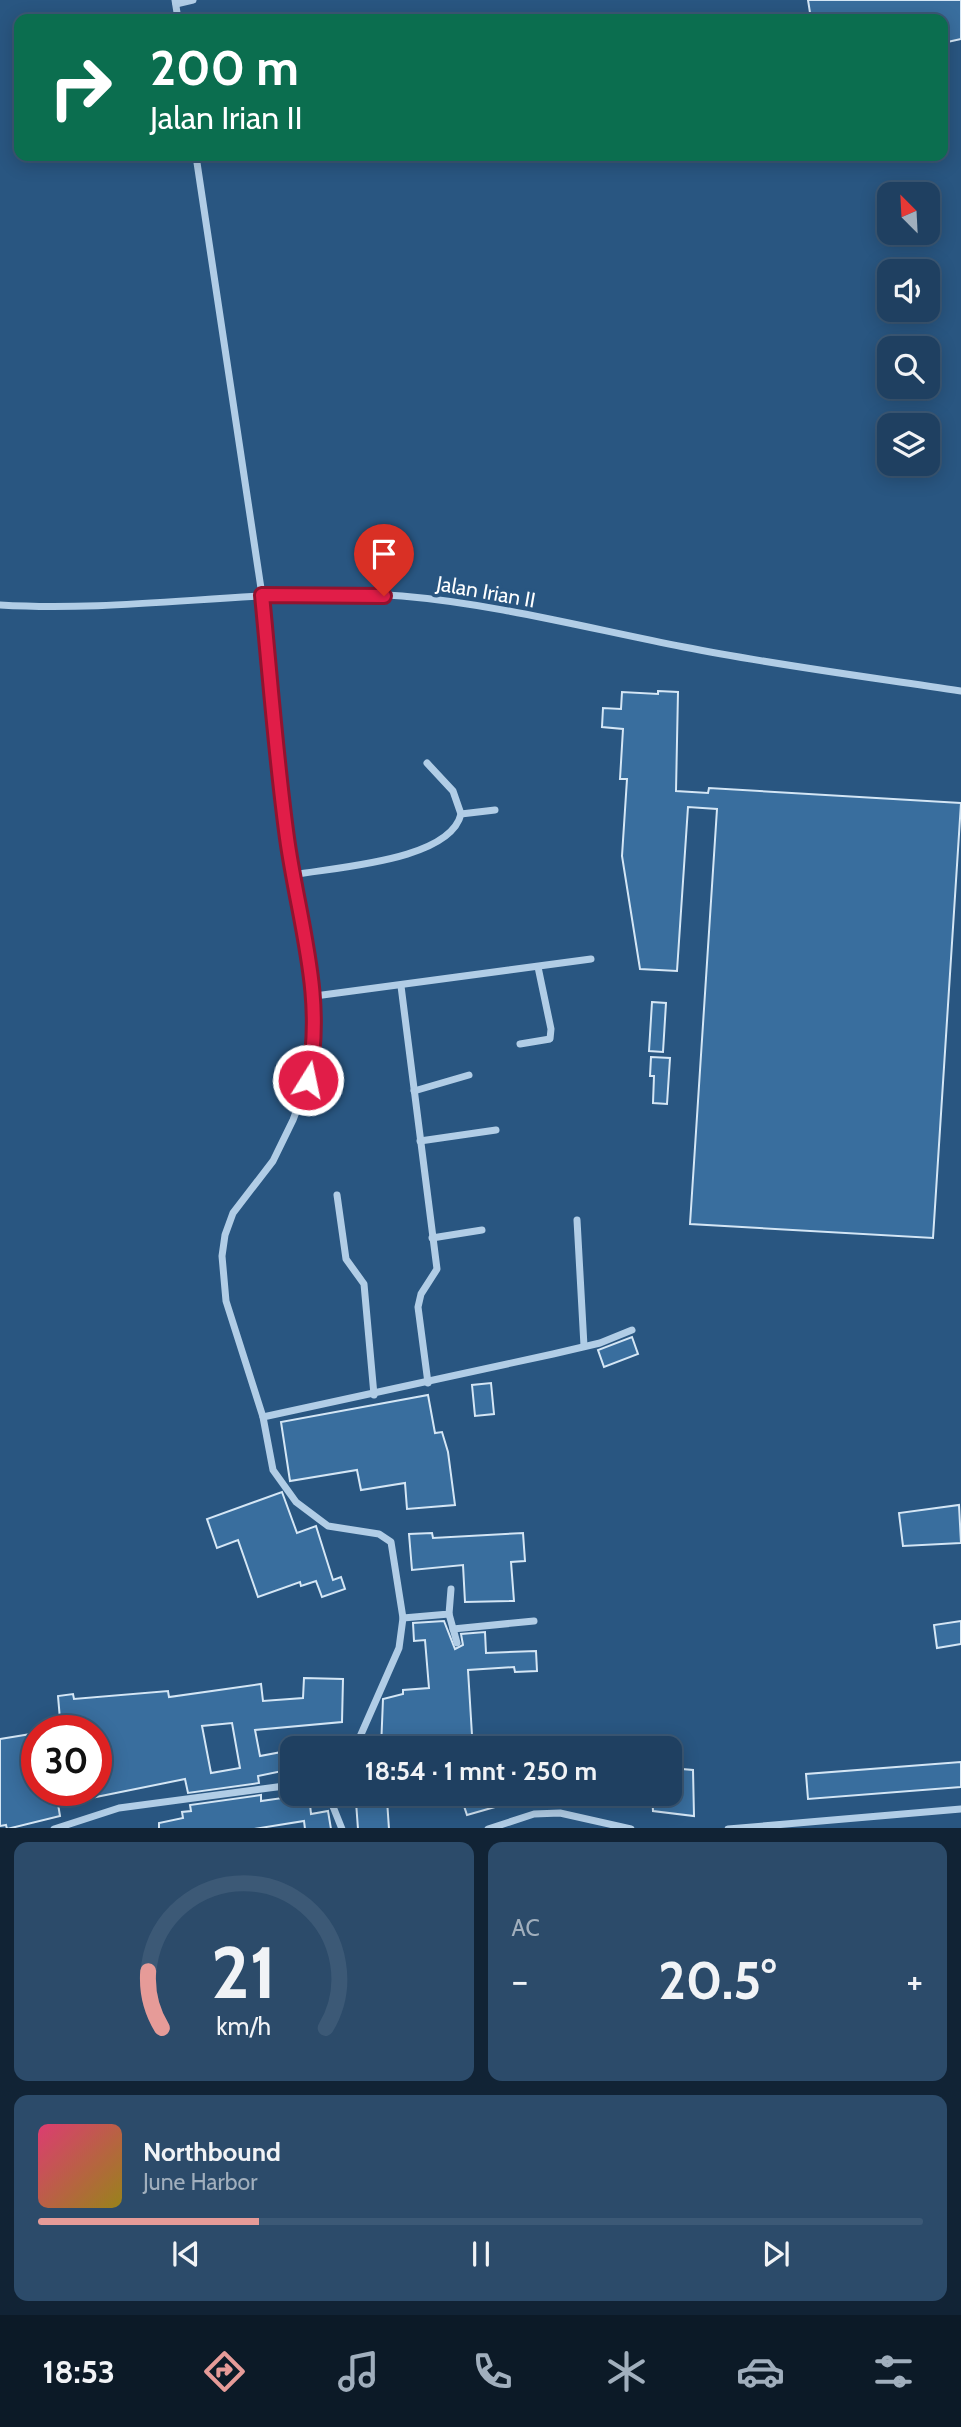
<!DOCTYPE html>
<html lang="id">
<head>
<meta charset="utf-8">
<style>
  body { margin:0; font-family:Cabin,sans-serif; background:#2c4b6a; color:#f1f3f6; height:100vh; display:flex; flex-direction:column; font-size:26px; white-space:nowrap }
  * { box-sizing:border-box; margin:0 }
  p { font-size:23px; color:#a1afbd }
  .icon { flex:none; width:38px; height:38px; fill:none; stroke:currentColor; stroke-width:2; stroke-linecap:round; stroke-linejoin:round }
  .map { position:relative; height:1828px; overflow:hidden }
  .side { display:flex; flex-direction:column; gap:14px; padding:14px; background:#112335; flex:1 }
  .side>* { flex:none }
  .hud { position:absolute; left:14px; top:14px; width:934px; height:147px; border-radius:14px; box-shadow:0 4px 18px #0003,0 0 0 2px #3c5976; background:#0b6e4f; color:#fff; overflow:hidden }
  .needle { width:46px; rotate:336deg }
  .buttons { position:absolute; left:877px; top:182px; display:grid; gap:14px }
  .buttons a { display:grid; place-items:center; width:63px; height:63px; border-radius:14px; background:#1f4061; box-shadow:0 4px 18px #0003,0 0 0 2px #3c5976; font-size:35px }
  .speed { position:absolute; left:21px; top:1715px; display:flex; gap:14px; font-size:35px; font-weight:700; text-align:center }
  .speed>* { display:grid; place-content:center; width:91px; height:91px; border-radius:50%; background:#1f4061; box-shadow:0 4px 18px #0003,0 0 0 2px #3c5976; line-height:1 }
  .speed .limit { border:10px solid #d22; background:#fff; color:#111 }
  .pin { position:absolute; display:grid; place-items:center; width:60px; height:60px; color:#fff; margin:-72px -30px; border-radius:50% 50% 50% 0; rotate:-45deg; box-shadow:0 0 7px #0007 }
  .pin .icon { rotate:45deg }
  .me { position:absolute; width:77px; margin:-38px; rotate:10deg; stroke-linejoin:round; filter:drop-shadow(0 0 5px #0008) }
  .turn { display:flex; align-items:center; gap:24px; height:147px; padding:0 21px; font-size:32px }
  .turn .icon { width:91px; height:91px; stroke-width:2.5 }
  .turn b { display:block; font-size:49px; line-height:60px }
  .big { font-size:52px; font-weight:700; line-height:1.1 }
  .side .widget { flex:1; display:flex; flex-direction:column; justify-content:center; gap:10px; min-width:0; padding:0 24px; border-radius:14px; background:#2c4b6a }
  .side .dial { align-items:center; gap:0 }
  .dial svg { height:182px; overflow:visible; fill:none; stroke:#3c5976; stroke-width:7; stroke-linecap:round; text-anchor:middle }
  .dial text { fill:#f1f3f6; stroke:none }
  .song { display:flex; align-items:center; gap:21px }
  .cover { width:84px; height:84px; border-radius:10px; background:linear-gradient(135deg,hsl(340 70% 55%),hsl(50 70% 35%)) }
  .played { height:7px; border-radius:4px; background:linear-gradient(90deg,#e69b98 25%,#3c5976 25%) }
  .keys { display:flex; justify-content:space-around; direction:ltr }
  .heat { display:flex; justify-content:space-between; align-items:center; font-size:38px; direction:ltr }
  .side .tiles { flex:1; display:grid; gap:14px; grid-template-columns:1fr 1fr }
  .widget:last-child { grid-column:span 2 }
  .trip { position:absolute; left:280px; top:1736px; width:402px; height:70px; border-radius:14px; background:#1f4061; box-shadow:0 4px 18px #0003,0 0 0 2px #3c5976; font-weight:700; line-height:70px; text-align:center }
  .tabs { display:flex; height:112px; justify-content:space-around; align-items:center; background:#0c1a27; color:#a1afbd }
  .tabs .icon { width:49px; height:49px }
  .tabs .active { color:#e69b98 }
  .tabs b { font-size:32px; color:#f1f3f6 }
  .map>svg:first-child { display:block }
  .building { fill:#396e9e; stroke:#d4e6f5; stroke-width:2; fill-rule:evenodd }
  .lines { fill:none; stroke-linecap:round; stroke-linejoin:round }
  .minor { stroke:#b1cde6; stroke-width:7 }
  .route-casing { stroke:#92132f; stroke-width:18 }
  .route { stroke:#e11d48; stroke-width:12 }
  .labels { text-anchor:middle; stroke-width:7; stroke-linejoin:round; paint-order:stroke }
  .street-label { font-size:21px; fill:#fff; stroke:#295681 }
</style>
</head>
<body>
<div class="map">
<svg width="961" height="1829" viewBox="0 0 961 1829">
  <rect width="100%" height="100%" fill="#295681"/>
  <g class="building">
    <path d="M 808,0 L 961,0 L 961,39 L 943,43 L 943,19 L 811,19 Z"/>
    <path d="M 658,691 L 678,692 L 676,791 L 708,793 L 709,788 L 961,803 L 933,1238 L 690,1224 L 717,809 L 688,807 L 677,971 L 640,969 L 622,856 L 627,779 L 620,779 L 623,729 L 602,727 L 603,708 L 621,709 L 622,692 L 658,694 Z"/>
    <path d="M 652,1002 L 666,1003 L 663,1052 L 649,1051 Z"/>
    <path d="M 651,1057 L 670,1058 L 667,1104 L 653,1103 L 654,1076 L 650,1076 Z"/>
    <path d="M 632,1337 L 638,1354 L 604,1367 L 598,1350 Z"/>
    <path d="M 491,1383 L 494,1414 L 475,1416 L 472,1385 Z"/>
    <path d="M 428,1395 L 435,1433 L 442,1432 L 448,1452 L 455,1505 L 407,1509 L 405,1483 L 361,1490 L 357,1470 L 290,1481 L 281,1422 Z"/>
    <path d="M 282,1492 L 297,1533 L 316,1526 L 333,1580 L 341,1577 L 345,1589 L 322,1597 L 316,1581 L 301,1586 L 300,1582 L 258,1597 L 238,1540 L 217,1548 L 207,1519 Z"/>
    <path d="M 959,1505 L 961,1543 L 903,1546 L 899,1513 Z"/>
    <path d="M 432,1533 L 433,1538 L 523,1533 L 525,1561 L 511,1562 L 514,1601 L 465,1602 L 463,1565 L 412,1570 L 409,1534 Z"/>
    <path d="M 444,1621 L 455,1649 L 463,1645 L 461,1634 L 485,1632 L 486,1653 L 536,1651 L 537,1671 L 515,1672 L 514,1667 L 468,1670 L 472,1735 L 414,1741 L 415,1748 L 381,1748 L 383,1699 L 403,1694 L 403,1690 L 429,1688 L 425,1640 L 414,1641 L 413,1623 Z"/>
    <path d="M 961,1621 L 961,1644 L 937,1648 L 934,1625 Z"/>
    <path d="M 304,1678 L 343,1679 L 342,1722 L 255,1730 L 260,1756 L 292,1750 L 292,1769 L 258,1776 L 259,1783 L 188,1793 L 185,1779 L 96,1797 L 96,1731 L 61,1731 L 58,1696 L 73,1694 L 74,1699 L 168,1691 L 169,1697 L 261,1684 L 263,1701 L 303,1698 ZM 232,1723 L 240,1768 L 211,1773 L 202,1726 Z"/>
    <path d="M 37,1733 L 37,1790 L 94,1790 L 95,1797 L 58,1804 L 60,1816 L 7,1829 L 6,1825 L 0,1826 L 0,1739 Z"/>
    <path d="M 961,1762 L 961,1787 L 808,1799 L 806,1774 Z"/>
    <path d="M 670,1768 L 693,1770 L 694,1816 L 653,1811 L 652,1794 L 670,1794 Z"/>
    <path d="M 290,1794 L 309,1794 L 311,1814 L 328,1811 L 331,1829 L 305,1829 L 304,1821 L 254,1829 L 159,1829 L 159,1823 L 183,1818 L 182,1812 L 191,1811 L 190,1805 L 261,1795 L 261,1801 L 290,1797 Z"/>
    <path d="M 361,1794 L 379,1794 L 380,1800 L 387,1800 L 389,1829 L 358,1829 L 356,1802 L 362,1802 Z"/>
    <path d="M 460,1794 L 492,1794 L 495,1807 L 467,1815 Z"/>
  </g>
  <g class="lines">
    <g class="minor">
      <path d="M 175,0 L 178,19"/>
      <path d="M 176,4 L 193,0"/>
      <path d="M 196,156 L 262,595 L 287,839 L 315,996 L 314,1051 L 308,1080 L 293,1120 L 273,1161 L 233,1213 L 225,1235 L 222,1256 L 226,1301 L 263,1417 L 273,1470 L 296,1502 L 328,1526 L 379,1534 L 391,1542 L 403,1618 L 399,1648 L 355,1748"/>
      <path d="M 0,605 C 134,613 268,586 402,596 C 496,604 591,629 684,647 C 775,665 869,677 961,691"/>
      <path d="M 427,763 L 453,791 L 461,814"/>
      <path d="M 293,875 C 335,867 450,861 461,814 L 495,810"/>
      <path d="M 401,986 L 437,1269 L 421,1294 L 418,1307 L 428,1383"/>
      <path d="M 315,996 L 591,959"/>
      <path d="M 520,1044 L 550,1039 L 551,1029 L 538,967"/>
      <path d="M 414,1091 L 469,1075"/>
      <path d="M 420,1141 L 496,1130"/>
      <path d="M 337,1195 L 346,1259 L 364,1284 L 374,1395"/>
      <path d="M 577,1220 L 584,1346"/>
      <path d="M 432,1238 L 482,1230"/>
      <path d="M 263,1417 L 553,1354 L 600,1343 L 632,1330"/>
      <path d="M 449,1614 L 457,1643"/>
      <path d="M 403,1618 L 449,1614 L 451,1589"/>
      <path d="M 453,1629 L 534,1621"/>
      <path d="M 328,1794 L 342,1829"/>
      <path d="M 54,1829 L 119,1808 L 292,1785"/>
      <path d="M 488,1829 L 534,1814 L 560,1813 L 631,1829"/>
      <path d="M 728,1829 L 961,1809"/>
    </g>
  </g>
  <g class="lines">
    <g class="route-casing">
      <path id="route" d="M 308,1080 C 326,998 298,919 287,838 C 276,758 270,676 262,595 L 384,596"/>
    </g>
    <use href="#route" class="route"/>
  </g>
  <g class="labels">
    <g class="street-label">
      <text transform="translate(486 592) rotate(10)" y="7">Jalan Irian II</text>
    </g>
  </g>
</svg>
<div class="buttons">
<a><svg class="needle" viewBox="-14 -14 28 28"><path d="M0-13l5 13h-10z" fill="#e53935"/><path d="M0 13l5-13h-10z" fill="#a1afbd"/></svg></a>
<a><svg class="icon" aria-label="sound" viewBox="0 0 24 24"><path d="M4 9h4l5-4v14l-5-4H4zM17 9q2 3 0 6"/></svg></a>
<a><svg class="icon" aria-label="search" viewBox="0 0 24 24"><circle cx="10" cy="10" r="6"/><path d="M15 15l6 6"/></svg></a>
<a><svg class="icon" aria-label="layers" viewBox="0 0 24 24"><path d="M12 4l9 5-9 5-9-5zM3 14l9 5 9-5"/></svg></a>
</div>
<div class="speed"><div class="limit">30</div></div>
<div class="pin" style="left:384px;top:596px;background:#d93025"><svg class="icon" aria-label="arrive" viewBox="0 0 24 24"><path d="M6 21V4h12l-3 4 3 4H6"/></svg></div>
<svg class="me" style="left:308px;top:1080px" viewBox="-20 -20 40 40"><circle r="17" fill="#e11d48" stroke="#fff" stroke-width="3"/><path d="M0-11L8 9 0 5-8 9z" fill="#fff"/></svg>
<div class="trip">18:54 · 1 mnt · 250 m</div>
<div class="hud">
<div class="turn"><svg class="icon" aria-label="right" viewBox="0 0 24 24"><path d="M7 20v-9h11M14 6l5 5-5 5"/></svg><div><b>200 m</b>Jalan Irian II</div></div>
</div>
</div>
<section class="side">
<div class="tiles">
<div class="widget dial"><svg viewBox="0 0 100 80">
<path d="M14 69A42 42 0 1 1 86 69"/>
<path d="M14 69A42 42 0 0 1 8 44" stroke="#e69b98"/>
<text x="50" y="56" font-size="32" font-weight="700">21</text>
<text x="50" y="72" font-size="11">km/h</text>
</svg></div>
<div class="widget"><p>AC</p>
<div class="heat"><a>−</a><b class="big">20.5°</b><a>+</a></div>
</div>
<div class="widget">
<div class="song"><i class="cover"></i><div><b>Northbound</b><p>June Harbor</p></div></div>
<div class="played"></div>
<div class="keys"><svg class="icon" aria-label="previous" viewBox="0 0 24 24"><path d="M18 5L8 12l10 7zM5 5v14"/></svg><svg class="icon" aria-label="pause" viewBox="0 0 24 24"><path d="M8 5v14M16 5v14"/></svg><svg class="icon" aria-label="next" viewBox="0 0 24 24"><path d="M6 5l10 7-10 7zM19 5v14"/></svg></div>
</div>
</div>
</section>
<nav class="tabs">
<b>18:53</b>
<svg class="icon active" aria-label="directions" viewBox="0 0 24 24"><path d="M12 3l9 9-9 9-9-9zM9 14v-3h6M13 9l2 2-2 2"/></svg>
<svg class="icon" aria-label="music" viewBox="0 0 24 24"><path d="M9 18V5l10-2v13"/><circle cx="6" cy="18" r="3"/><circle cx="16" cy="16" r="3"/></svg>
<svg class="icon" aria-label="phone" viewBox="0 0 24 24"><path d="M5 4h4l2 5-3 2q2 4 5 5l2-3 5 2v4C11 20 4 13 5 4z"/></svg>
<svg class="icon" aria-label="climate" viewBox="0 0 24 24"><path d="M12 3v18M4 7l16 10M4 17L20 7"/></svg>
<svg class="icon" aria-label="car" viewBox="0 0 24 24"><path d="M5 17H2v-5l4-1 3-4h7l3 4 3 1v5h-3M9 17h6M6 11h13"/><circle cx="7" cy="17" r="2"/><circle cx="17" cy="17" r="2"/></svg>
<svg class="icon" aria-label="filters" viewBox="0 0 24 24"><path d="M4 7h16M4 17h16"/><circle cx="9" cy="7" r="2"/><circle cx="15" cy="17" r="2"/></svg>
</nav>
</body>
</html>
